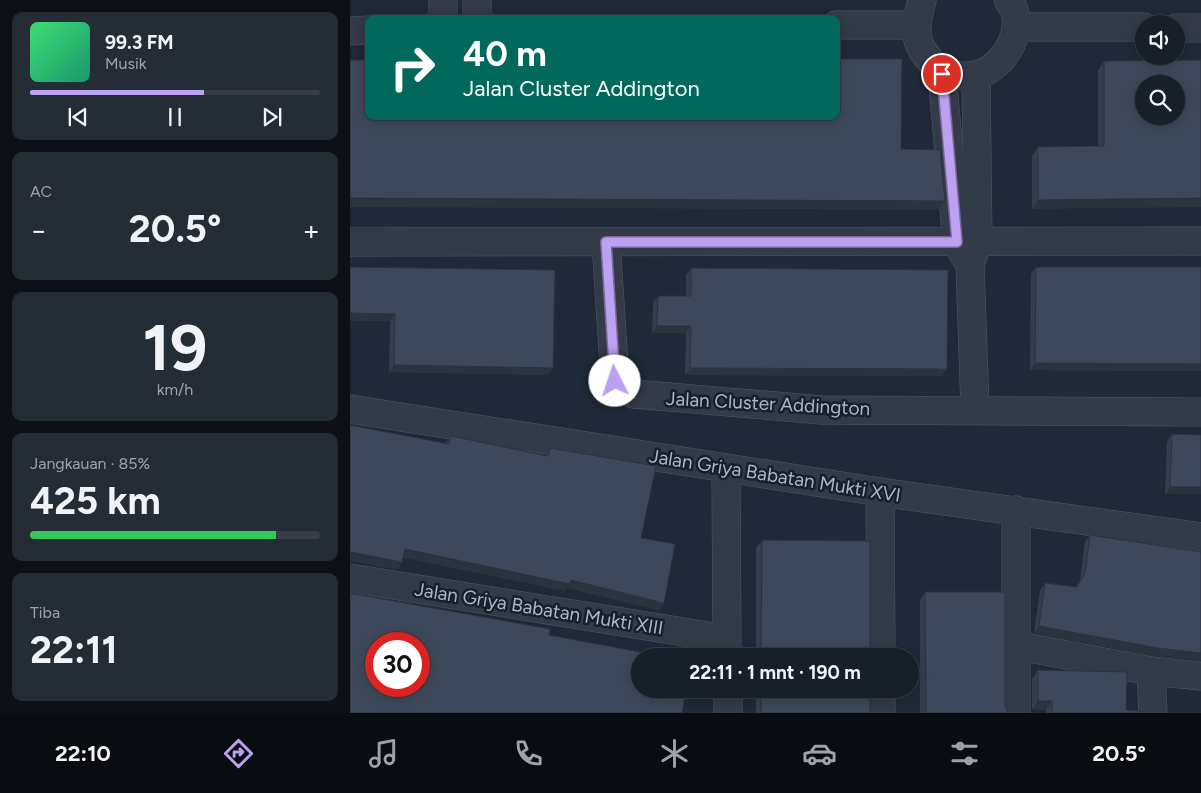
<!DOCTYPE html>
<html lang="id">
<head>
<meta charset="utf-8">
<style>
  body { margin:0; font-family:Figtree,sans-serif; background:#242c35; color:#f1f3f6; height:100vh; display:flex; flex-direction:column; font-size:19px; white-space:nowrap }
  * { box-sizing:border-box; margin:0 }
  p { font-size:16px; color:#9ea2a8 }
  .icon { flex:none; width:28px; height:28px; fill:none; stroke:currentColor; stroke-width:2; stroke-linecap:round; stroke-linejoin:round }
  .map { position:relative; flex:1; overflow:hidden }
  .panel { display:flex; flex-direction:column; gap:12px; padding:12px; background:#0d1117; width:350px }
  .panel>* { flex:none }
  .hud { position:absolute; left:15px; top:15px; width:475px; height:105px; border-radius:10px; box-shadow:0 2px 12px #0003,0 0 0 1px #363d46; background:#00695c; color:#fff; overflow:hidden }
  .buttons { position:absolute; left:785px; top:15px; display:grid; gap:10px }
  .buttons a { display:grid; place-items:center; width:50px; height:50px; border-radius:50%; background:#171f29; box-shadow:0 2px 12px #0003,0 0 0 1px #363d46; font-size:25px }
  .speed { position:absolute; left:15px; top:632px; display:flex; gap:10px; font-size:25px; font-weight:700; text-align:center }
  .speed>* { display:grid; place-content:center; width:65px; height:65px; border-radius:50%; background:#171f29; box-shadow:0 2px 12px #0003,0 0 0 1px #363d46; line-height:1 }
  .speed .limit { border:8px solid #d22; background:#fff; color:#111 }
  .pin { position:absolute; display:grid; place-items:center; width:42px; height:42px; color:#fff; margin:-21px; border:2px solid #fff; border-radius:50%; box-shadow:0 1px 5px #0007 }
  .me { position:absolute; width:55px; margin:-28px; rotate:356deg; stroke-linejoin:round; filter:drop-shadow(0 0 4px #0008) }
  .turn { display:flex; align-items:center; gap:18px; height:105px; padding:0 15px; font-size:22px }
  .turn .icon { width:65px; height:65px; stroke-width:2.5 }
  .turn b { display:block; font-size:35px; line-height:42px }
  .big { font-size:38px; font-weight:700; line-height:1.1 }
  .panel .widget { flex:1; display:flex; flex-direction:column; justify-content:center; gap:8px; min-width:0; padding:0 18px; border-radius:10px; background:#242c35 }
  .panel .dial { align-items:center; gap:0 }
  .dial b { font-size:65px; line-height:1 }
  .song { display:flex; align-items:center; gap:15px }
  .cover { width:60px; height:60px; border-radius:8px; background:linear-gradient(135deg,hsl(140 70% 55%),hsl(160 70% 35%)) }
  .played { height:5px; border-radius:2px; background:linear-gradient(90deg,#bca0f2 60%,#363d46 60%) }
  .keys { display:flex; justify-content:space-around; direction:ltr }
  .heat { display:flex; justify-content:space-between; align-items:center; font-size:28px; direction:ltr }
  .charge { height:8px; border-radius:4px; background:linear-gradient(90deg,#34c759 85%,#363d46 0) }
  .trip { position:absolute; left:281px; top:648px; width:288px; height:50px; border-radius:25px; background:#171f29; box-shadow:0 2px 12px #0003,0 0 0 1px #363d46; font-weight:700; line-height:50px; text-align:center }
  .tab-bar { display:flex; height:80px; justify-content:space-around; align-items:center; background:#090c10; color:#9ea2a8 }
  .tab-bar .icon { width:35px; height:35px }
  .tab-bar .current { color:#bca0f2 }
  .tab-bar b { font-size:22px; color:#f1f3f6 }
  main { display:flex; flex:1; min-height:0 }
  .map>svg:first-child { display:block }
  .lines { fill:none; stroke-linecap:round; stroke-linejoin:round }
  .minor-casing { stroke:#505966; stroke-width:29 }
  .minor { stroke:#333b48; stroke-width:28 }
  .wall { fill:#343f4d }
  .shaded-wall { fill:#2b333f }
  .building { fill:#3d495a; stroke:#2b333f; fill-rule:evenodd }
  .route-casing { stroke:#7a689d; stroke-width:12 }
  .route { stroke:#bca0f2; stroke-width:9 }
  .labels { text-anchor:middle; stroke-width:5; stroke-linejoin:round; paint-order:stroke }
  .street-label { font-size:19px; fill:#adb6c5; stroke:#18202c }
</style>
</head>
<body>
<main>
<section class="panel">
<div class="widget">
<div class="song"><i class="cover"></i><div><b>99.3 FM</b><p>Musik</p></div></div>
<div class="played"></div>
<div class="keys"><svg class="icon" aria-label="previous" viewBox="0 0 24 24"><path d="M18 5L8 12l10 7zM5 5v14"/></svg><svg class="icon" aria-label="pause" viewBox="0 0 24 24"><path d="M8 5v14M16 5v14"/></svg><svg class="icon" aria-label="next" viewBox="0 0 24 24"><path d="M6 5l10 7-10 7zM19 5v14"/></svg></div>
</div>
<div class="widget"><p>AC</p>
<div class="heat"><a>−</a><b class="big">20.5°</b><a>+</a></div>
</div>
<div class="widget dial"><b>19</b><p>km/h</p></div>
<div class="widget"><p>Jangkauan · 85%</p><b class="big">425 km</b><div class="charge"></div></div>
<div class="widget"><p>Tiba</p><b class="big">22:11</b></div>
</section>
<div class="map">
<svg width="851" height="713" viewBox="0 0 851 713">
  <rect width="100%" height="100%" fill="#1f2937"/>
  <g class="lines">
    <g class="minor-casing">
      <g id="minor">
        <path d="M 93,0 L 93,19"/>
        <path d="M 127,0 L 127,19"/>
        <path d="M 572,0 C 562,39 565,45 592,74 C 603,74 618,78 627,75 C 656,67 679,25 658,0"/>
        <path d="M 486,25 L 565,25"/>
        <path d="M 666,27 L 794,27"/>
        <path d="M 826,28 L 851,28"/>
        <path d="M 0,31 L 19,30"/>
        <path d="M 592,74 L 607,242 L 615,257"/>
        <path d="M 0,242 L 851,241"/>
        <path d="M 256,242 L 265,381 L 272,389 L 284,394 L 472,410 L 851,412"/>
        <path d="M 0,409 L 530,492 L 851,537"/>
        <path d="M 625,409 L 620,265 L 628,241 L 626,75"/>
        <path d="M 376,468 L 377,656"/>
        <path d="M 530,492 L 531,656"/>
        <path d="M 0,578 L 377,639"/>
        <path d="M 664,645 L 801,671 L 851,676"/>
        <path d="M 801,671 L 803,713"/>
        <path d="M 378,689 L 378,713"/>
        <path d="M 531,689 L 531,713"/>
        <path d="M 666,713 L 666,510"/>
      </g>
    </g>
    <use href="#minor" class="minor"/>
  </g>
  <g class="wall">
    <path d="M 851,60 L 682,209 L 682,156 L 688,147 L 748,146 L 748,70 L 754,61 Z"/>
    <path d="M 0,267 L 203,368 L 198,375 L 39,372 L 40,321 L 0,321 Z"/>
    <path d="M 686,267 L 851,267 L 851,371 L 680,370 L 681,274 Z"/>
    <path d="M 341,268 L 592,376 L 335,375 L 336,333 L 302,333 L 303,303 L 308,296 L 336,296 L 336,275 Z"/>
    <path d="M 822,434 L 851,435 L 851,494 L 815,494 L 817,442 Z"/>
    <path d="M 101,436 L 195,455 L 200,448 L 291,538 L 314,603 L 309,610 L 217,588 L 215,591 L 53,557 L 52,562 L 47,570 L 95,444 Z"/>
    <path d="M 740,535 L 851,552 L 851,660 L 803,656 L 684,633 L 690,590 L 695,583 L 726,587 L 730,580 L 735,542 Z"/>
    <path d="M 412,540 L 520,656 L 406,656 L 406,548 Z"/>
    <path d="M 575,592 L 655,706 L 658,713 L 570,713 L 570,600 Z"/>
    <path d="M 688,670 L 776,710 L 790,713 L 696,713 L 696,710 L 682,709 L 682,679 Z"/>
    <rect x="406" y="689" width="114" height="24"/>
  </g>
  <g class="shaded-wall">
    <path d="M 0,198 L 595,201 L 588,210 L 0,207 Z"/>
    <path d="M 851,198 L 851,207 L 682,209 L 688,200 Z"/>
    <path d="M 0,313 L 45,314 L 40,321 L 0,321 Z"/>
    <path d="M 307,326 L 341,326 L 336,333 L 302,333 Z"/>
    <path d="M 685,363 L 851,364 L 851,371 L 680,370 Z"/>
    <path d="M 44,365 L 203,368 L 198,375 L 39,372 Z"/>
    <path d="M 340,368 L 597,369 L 592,376 L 335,375 Z"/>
    <path d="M 820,487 L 851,487 L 851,494 L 815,494 Z"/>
    <path d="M 55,549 L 221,580 L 314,603 L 309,610 L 217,588 L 215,591 L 50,557 Z"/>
    <path d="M 0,552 L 52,562 L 47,570 L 0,561 Z"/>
    <path d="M 689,626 L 851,653 L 851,660 L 803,656 L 684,633 Z"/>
    <path d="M 688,701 L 702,701 L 696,710 L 682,709 Z"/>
  </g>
  <g class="building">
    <path d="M 486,59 L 552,59 L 551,149 L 590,150 L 595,201 L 0,198 L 0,60 L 19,60 L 19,116 L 486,116 Z"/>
    <path d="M 851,60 L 851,198 L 688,200 L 688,147 L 754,146 L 754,61 ZM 794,84 L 826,84 L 826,116 L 794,116 Z"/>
    <path d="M 0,267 L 205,270 L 203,368 L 44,365 L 45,314 L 0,313 Z"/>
    <path d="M 686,267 L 851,267 L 851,364 L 685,363 Z"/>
    <path d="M 341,268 L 598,270 L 597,369 L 340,368 L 341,326 L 307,326 L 308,296 L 341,296 Z"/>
    <path d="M 0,425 L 99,444 L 101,436 L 198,456 L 200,448 L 306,466 L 291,538 L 325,544 L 314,603 L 221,580 L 220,584 L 55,549 L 52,562 L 0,552 Z"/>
    <path d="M 822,434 L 851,435 L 851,487 L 820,487 Z"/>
    <path d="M 740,535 L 851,552 L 851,653 L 808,648 L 689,626 L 695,583 L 727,587 L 735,573 Z"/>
    <path d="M 412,540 L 520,541 L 520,656 L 411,656 Z"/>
    <path d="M 575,592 L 655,592 L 655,706 L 658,713 L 576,713 Z"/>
    <path d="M 0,593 L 200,629 L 199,635 L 311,656 L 290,656 L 290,689 L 336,689 L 332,713 L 0,713 ZM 26,644 L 69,644 L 69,686 L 26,686 Z"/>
    <path d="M 688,670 L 777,672 L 776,710 L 790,711 L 790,713 L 702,713 L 702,701 L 688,701 Z"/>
    <rect x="411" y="689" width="109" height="24"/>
  </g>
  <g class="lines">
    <g class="route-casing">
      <path id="route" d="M 265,381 L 256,242 L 607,242 L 592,74"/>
    </g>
    <use href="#route" class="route"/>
  </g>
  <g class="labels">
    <g class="street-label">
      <text transform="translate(418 403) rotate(3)" y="7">Jalan Cluster Addington</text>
      <text transform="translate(425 475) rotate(9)" y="7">Jalan Griya Babatan Mukti XVI</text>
      <text transform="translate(189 608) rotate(9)" y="7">Jalan Griya Babatan Mukti XIII</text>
    </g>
  </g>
</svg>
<div class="buttons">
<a><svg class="icon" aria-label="sound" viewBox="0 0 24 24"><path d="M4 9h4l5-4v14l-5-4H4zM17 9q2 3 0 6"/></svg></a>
<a><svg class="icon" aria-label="search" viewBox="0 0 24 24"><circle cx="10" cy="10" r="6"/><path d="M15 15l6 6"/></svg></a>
</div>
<div class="speed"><div class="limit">30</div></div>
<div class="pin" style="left:592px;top:74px;background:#d93025"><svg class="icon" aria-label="arrive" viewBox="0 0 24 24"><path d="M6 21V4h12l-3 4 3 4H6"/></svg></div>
<svg class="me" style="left:265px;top:381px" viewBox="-20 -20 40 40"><circle r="19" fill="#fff"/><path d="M0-13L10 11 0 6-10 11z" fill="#bca0f2"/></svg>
<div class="trip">22:11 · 1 mnt · 190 m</div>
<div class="hud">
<div class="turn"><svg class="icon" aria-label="right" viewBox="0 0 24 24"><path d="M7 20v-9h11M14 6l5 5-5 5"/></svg><div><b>40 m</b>Jalan Cluster Addington</div></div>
</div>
</div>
</main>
<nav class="tab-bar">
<b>22:10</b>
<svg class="icon current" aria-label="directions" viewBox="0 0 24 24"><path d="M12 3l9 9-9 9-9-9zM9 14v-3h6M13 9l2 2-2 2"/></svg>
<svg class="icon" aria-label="music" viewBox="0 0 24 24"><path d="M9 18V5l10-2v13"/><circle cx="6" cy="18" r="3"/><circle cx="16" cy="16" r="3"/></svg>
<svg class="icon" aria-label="phone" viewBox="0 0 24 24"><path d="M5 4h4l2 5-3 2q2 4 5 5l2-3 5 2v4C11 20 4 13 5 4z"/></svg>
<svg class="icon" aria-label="climate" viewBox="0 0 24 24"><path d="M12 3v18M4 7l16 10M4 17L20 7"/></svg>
<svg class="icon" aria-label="car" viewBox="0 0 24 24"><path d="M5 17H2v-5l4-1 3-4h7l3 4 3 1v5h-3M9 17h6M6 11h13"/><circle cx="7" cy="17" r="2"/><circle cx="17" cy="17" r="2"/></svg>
<svg class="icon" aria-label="filters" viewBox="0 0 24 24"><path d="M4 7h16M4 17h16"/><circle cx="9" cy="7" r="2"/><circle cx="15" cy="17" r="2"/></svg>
<b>20.5°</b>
</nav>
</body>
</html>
